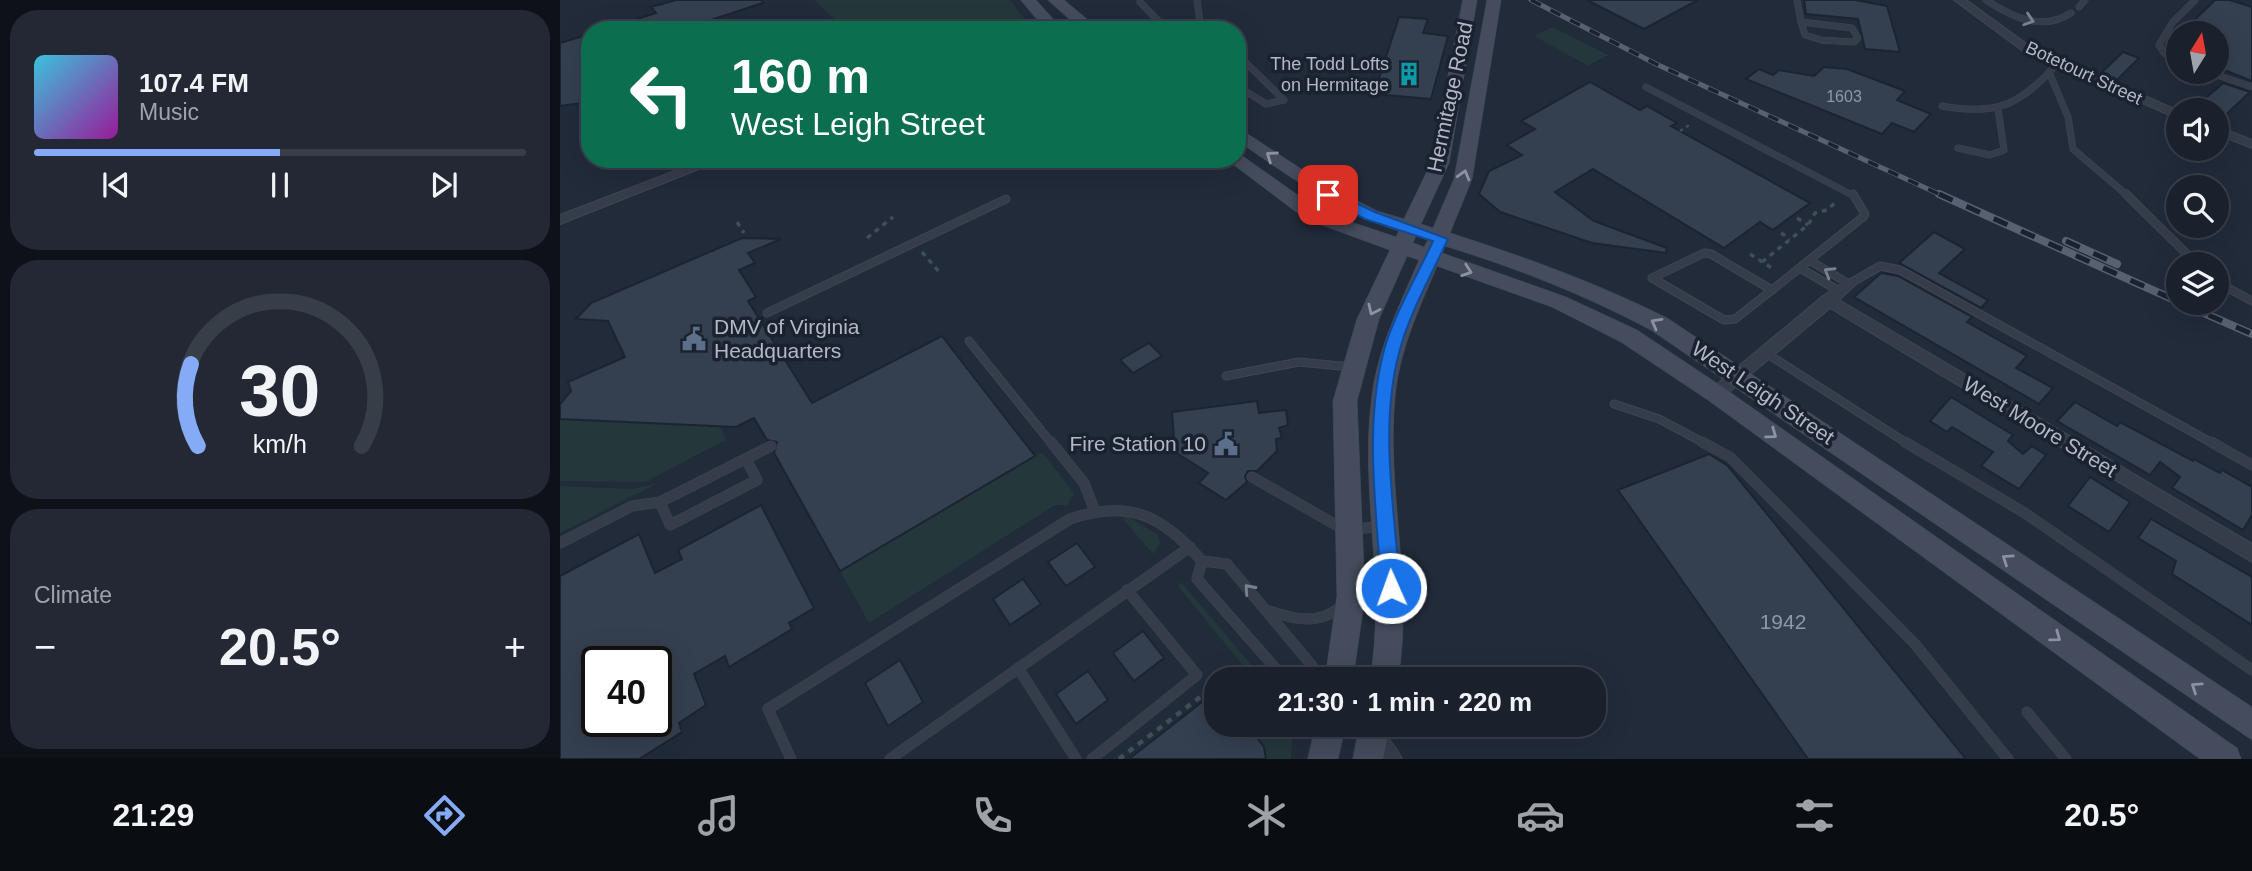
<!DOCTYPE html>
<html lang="en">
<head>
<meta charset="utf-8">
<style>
  body { margin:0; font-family:Helvetica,sans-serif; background:#232834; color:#f1f3f6; height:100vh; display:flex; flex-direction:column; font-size:26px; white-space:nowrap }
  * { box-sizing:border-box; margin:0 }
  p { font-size:23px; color:#9fa3a9 }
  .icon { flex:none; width:38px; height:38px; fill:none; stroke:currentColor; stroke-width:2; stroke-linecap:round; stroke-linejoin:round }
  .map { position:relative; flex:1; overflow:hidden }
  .details { display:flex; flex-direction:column; gap:10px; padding:10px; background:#0e1218; width:560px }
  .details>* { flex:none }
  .hud { position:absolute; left:21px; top:21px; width:665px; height:147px; border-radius:28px; box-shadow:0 7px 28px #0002,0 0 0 2px #383e48; background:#0b6e4f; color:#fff; overflow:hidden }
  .needle { width:46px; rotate:11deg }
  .controls { position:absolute; left:1606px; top:21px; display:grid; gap:14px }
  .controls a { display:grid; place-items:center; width:63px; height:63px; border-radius:50%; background:#1a202c; box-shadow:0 7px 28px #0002,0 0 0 2px #383e48; font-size:35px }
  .speed { position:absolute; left:21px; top:646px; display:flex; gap:14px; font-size:35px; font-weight:700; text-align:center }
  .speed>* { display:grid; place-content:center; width:91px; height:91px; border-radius:50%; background:#1a202c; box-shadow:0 7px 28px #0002,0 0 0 2px #383e48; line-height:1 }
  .speed .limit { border:4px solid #111; border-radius:10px; background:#fff; color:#111 }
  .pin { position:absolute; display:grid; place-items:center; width:60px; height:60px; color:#fff; margin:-30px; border-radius:14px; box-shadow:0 4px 10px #0006 }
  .me { position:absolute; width:77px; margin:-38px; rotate:358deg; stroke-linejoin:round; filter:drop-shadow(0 0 5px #0008) }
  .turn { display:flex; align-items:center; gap:24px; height:147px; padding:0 35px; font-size:32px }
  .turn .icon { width:91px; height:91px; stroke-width:2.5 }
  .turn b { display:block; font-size:49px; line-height:60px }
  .big { font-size:52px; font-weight:700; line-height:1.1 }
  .details .widget { flex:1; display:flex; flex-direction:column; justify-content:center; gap:10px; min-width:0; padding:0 24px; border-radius:28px; background:#232834 }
  .details .dial { align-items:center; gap:0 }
  .dial svg { height:182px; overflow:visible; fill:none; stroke:#383e48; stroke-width:7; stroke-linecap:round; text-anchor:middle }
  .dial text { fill:#f1f3f6; stroke:none }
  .song { display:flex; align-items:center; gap:21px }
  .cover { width:84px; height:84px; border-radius:10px; background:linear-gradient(135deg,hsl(190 70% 55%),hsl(300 70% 35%)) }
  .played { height:7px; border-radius:4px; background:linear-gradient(90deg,#85abf7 50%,#383e48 50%) }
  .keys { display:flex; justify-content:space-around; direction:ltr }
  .heat { display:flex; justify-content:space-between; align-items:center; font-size:38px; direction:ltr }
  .trip { position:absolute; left:644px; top:667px; width:402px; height:70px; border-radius:28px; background:#1a202c; box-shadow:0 7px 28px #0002,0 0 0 2px #383e48; font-weight:700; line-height:70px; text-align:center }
  .menu { display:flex; height:112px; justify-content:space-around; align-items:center; background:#0a0d12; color:#9fa3a9 }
  .menu .icon { width:49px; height:49px }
  .menu .on { color:#85abf7 }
  .menu b { font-size:32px; color:#f1f3f6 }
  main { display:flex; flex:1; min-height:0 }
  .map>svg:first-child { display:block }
  .green { fill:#24373b }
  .building { fill:#343f50; stroke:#1d2431; stroke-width:2; fill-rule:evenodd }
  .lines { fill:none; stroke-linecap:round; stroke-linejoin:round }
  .lane-far2-casing { stroke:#3f4653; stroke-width:7 }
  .lane-far1-casing { stroke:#3f4653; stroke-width:9 }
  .lane-casing { stroke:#3f4653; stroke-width:11 }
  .street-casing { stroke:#3f4653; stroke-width:2 }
  .secondary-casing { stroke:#3f4653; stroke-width:1 }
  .path-far2 { stroke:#3d5053; stroke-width:2.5; stroke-dasharray:3.5 3.5; stroke-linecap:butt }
  .path-far1 { stroke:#3d5053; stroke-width:3.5; stroke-dasharray:5 5; stroke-linecap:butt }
  .path { stroke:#3d5053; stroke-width:4.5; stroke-dasharray:6 6; stroke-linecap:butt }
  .lane-far2 { stroke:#363d4a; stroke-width:6 }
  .lane-far1 { stroke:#363d4a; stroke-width:7 }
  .lane { stroke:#363d4a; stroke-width:10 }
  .street { fill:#363d4a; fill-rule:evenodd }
  .secondary { fill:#444c5d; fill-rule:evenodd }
  .rail-far1-casing { stroke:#586171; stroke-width:5 }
  .rail-casing { stroke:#586171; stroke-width:8 }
  .rail-far1 { stroke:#1b222f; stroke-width:3.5; stroke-dasharray:11; stroke-linecap:butt }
  .rail { stroke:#1b222f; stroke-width:5; stroke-dasharray:15; stroke-linecap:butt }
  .oneway { stroke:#7a818e }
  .oneway2 { stroke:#8b92a1 }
  .route { fill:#1a73e8; stroke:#114b97; stroke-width:2 }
  .labels { text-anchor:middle; stroke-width:7; stroke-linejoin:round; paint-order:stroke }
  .far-number-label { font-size:16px; fill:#9098a7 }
  .far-poi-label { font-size:18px; fill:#b1b8c6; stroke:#1b222f; text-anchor:end }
  .far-street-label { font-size:18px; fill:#b1b8c6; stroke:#1b222f }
  .street-label { font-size:21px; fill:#b1b8c6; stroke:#1b222f }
  .poi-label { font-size:21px; fill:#b1b8c6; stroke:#1b222f; text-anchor:start }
  .near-number-label { font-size:21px; fill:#9098a7 }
</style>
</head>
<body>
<main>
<section class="details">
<div class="widget">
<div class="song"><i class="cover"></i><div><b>107.4 FM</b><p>Music</p></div></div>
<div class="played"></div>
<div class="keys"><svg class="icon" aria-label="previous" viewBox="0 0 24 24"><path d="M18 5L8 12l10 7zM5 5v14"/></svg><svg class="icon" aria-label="pause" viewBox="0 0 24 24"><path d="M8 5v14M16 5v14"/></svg><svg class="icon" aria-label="next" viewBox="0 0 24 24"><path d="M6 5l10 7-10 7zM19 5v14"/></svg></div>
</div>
<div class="widget dial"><svg viewBox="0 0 100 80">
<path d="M14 69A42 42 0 1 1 86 69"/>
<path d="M14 69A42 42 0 0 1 11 33" stroke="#85abf7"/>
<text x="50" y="56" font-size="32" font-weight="700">30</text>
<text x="50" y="72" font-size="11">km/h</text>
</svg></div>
<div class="widget"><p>Climate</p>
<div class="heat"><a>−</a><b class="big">20.5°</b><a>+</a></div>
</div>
</section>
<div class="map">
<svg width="1692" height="759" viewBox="0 0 1692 759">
  <rect width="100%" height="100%" fill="#222b3a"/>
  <g class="green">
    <path d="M 254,0 L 450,0 L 470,26 L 466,30 L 286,30 Z"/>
    <path d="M 993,27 L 1048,55 L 1028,66 L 974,36 Z"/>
    <path d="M 0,419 L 159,425 L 166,440 L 85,482 L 0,481 Z"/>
    <path d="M 482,452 L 514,493 L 508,505 L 495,505 L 309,623 L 280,571 Z"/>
    <path d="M 98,483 L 0,533 L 0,486 L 73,489 Z"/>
    <path d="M 565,515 L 598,535 L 600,543 L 593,554 L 564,520 Z"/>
    <path d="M 621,582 L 703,679 L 694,679 L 618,586 Z"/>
    <path d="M 686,725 L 723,725 L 732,740 L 731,759 L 706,759 L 704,747 Z"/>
  </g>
  <g class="building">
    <path d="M 116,0 L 202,0 L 203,3 L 120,30 L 54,30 L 54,26 L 96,13 L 91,7 Z"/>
    <path d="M 1027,0 L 1138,0 L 1084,29 Z"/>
    <path d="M 1244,0 L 1295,0 L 1327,6 L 1340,52 L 1305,49 L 1298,19 L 1246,14 Z"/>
    <path d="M 1655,0 L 1670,0 L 1692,7 L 1692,81 L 1657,67 L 1657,33 L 1621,33 Z"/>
    <path d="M 839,17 L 868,19 L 863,33 L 888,36 L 871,99 L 814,94 Z"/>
    <path d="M 30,34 L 30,102 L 0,106 L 0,43 Z"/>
    <path d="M 1563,52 L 1579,58 L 1556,81 L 1540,74 Z"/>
    <path d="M 1264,67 L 1287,69 L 1345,91 L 1337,100 L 1371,114 L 1354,132 L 1332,123 L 1322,134 L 1186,79 L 1199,69 L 1213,75 L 1219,70 L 1254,76 Z"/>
    <path d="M 1030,82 L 1080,110 L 1087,106 L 1117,123 L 1111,126 L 1250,203 L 1213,230 L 1200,222 L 1164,248 L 1033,169 L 995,192 L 1034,221 L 1107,248 L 1106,253 L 1032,243 L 940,212 L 919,194 L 929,171 L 962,155 L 947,145 L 975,129 L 961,121 Z"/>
    <path d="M 1663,83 L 1690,92 L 1657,123 L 1657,110 L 1632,110 Z"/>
    <path d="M 1374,232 L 1405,249 L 1379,273 L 1428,300 L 1421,308 L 1339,263 Z"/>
    <path d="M 182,238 L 221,239 L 188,253 L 195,263 L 179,270 L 196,297 L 188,301 L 252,403 L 382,336 L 475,456 L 280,571 L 214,453 L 217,442 L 207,440 L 194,418 L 176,427 L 0,419 L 0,404 L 11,391 L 8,382 L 65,357 L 48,321 L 16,319 L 31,303 Z"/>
    <path d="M 1321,273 L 1338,276 L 1412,317 L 1407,322 L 1467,356 L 1456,368 L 1493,388 L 1479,404 L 1294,297 Z"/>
    <path d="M 589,343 L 602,356 L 573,373 L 560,360 Z"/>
    <path d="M 1391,397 L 1453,435 L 1448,441 L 1463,454 L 1472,446 L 1486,455 L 1459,489 L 1421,466 L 1433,452 L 1392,427 L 1387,432 L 1370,421 Z"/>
    <path d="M 697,401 L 699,413 L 726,410 L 728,425 L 719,428 L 722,438 L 716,439 L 717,451 L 697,471 L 688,471 L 685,476 L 687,482 L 666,500 L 639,483 L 648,473 L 615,452 L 612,412 Z"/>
    <path d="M 1515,402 L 1557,426 L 1560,422 L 1633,461 L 1634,459 L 1660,473 L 1662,470 L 1692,487 L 1692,515 L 1683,530 L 1612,488 L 1620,477 L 1600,462 L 1590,475 L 1497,421 Z"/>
    <path d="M 1149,454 L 1168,466 L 1406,759 L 1248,759 L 1058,490 Z"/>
    <path d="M 1530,477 L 1570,502 L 1549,532 L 1508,506 Z"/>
    <path d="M 201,505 L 254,608 L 229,623 L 232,629 L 169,667 L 165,656 L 134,674 L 146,705 L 119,723 L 122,732 L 79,759 L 0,759 L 0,576 L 79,534 L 95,573 L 122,559 L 118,550 ZM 37,662 L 96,662 L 96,721 L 37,721 Z"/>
    <path d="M 1591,519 L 1692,577 L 1692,625 L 1612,574 L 1616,561 L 1578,538 Z"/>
    <path d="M 517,543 L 535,567 L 506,586 L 488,562 Z"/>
    <path d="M 463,579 L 481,604 L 450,625 L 433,599 Z"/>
    <path d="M 583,631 L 604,658 L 574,681 L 553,653 Z"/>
    <path d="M 340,660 L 363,702 L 328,726 L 305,683 Z"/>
    <path d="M 528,671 L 548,700 L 516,724 L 496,694 Z"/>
    <path d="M 656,691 L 656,724 L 686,724 L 704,747 L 706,759 L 569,759 Z"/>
  </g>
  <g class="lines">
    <g class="lane-far2-casing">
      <g id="lane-far2">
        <path d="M 637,0 L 640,22 L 645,30"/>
        <path d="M 1237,0 L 1241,22"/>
        <path d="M 1426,0 C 1452,17 1482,32 1511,13"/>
        <path d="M 580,2 L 607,30"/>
        <path d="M 1519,7 L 1525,0"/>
        <path d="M 1241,22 L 1292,28 L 1298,38 L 1294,42 L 1261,40 L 1245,35 Z"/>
        <path d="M 677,54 L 724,100 L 706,104 L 677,86"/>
        <path d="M 1619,60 L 1604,53 L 1599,45 L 1613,22 L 1635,0"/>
        <path d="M 1489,72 L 1508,117 L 1513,149 L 1568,196"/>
        <path d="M 1648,72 L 1692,87"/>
        <path d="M 1086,87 L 1294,196"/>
        <path d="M 1382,106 C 1437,116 1460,105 1497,64"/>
        <path d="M 1398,148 L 1430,155 L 1444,150 L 1438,109"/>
      </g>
    </g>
    <g class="lane-far1-casing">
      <g id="lane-far1">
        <path d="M 1566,194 L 1637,264"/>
        <path d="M 1144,253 L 1151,254 L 1212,290 L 1175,319 L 1164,320 L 1092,278 Z"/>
        <path d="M 1249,260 L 1289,284 L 1320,266 L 1340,270 L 1654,444"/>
        <path d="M 1240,268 L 1279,291"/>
        <path d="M 1657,282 L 1692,301"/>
        <path d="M 1212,290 L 1303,217 L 1305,214 L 1293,194"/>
        <path d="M 207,313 L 446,199"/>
        <path d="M 409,341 L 492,444"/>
        <path d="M 1206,353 L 1348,444"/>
        <path d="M 666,376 L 739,362 L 791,367"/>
        <path d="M 1054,404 L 1099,419 L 1146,444"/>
      </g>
    </g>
    <g class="lane-casing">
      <g id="lane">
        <path d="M 491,442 L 524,483 L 534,509"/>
        <path d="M 1142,442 L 1170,457 L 1355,644 L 1448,759"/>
        <path d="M 1345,442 L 1465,513 L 1692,670"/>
        <path d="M 1651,442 L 1692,465"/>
        <path d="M 692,477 L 776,525 L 789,529 L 822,527"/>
        <path d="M 100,502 L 110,525 L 197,480 L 186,459"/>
        <path d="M 0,543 L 72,506 L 100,502 L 211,446"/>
        <path d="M 710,611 C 736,620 759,625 782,606"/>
        <path d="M 458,668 L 516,759"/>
        <path d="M 725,679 L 637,579 L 642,561 L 667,564 L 763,679"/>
        <path d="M 1467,712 L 1506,759"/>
        <path d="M 231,759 L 208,709 L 510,519 C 569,499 602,515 642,561"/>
        <path d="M 330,759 L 630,547"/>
        <path d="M 532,759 L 637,675 L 567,590"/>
      </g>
    </g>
    <g class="street-casing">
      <g id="street">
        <path d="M 1394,0 L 1406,0 L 1471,47 L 1619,111 L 1619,119 L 1463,51 Z"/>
        <path d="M 516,19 L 525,21 L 506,30 L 491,30 Z"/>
        <path d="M 1657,126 L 1692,140 L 1692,148 L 1657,134 Z"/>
        <path d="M 146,159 L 164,159 L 0,224 L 0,215 Z"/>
        <path d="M 1289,279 L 1296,284 L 1279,300 L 1692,544 L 1692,562 L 1270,308 L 1162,398 L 1150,398 L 1148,394 L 1150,390 L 1263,296 Z"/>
        <path d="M 812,727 C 825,732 836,747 842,759 L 817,759 L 802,737 L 805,730 Z"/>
      </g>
    </g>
    <g class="secondary-casing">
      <g id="secondary">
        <path d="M 461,0 L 476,0 L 503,30 L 486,30 Z"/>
        <path d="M 488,0 L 504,0 L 540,30 L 522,30 Z"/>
        <path d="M 903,0 L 917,0 L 889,163 L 861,224 L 873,228 L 894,179 L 927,0 L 941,0 L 912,179 L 890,233 C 965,257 1037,283 1107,318 L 1692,707 L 1692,740 L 1091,330 C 1025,295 957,268 885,246 L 882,253 L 1006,297 L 1077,330 L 1164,388 L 1677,748 L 1681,759 L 1640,759 L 1148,400 L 1061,342 L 992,307 L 877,266 C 859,309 839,351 835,397 C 826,491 854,585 838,679 L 810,679 C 827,585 799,490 812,396 C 818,347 840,305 859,260 L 847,256 L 819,319 L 797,401 L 805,596 L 793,679 L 765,679 L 777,596 L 773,401 L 797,319 L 830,250 L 759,224 L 735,211 L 666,159 L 677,159 L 677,154 L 681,155 L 749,203 L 773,216 L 836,237 L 839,231 C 778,211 729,177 677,140 L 677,127 L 761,182 L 817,211 L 844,219 L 871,163 ZM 856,236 L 868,240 L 864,247 L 853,243 Z"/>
        <path d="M 756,724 L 786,724 L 778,759 L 748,759 Z"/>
        <path d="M 800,724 L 830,724 L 823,759 L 793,759 Z"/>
      </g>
    </g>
    <path class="path-far2" d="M 1120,131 L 1131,124"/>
    <g class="path-far1">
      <path d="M 1237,218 L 1248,225"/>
      <path d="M 177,222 L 184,233"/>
      <path d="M 1221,233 L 1230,239"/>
      <path d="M 307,238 L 333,217"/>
      <path d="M 362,252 L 381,274"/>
      <path d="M 1190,254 L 1215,270"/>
      <path d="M 1202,262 L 1248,225 L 1255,213 L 1267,210 L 1277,201"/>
    </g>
    <g class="path">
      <path d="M 663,679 L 680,667"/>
      <path d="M 559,759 L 656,685"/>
    </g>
    <use href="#lane-far2" class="lane-far2"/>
    <use href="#lane-far1" class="lane-far1"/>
    <use href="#lane" class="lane"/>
    <use href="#street" class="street"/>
    <use href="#secondary" class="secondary"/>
    <g class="rail-far1-casing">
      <path id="rail-far1" d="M 971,0 L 1096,64 L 1383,196"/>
    </g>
    <g class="rail-casing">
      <g id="rail">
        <path d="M 1379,194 L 1619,302"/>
        <path d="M 1506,241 L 1557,264"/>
        <path d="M 1621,303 L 1692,334"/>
      </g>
    </g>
    <use href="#rail-far1" class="rail-far1"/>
    <use href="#rail" class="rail"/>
  </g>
  <defs><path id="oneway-chevron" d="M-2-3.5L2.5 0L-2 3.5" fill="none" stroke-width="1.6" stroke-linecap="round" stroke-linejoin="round" transform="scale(1.75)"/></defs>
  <g class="oneway">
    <use href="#oneway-chevron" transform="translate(1469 20) rotate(18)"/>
    <use href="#oneway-chevron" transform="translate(1269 272) rotate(-149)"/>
    <use href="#oneway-chevron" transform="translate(689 589) rotate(-132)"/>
  </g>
  <g class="oneway2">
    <use href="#oneway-chevron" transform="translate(711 156) rotate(-145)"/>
    <use href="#oneway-chevron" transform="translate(904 175) rotate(-74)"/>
    <use href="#oneway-chevron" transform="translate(907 271) rotate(19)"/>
    <use href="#oneway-chevron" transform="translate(813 310) rotate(115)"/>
    <use href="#oneway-chevron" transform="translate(1096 323) rotate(-151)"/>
    <use href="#oneway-chevron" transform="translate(1212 434) rotate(36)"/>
    <use href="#oneway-chevron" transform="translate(1447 559) rotate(-146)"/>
    <use href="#oneway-chevron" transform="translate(1496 637) rotate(36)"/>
    <use href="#oneway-chevron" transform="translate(1636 687) rotate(-146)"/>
  </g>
  <path class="route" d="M 768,190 L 815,212 L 888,239 C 872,274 848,316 839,353 C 819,428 835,511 840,588 L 838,594 L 831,597 L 824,594 L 821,588 C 817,511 804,430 823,354 C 831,320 858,274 873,241 L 805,219 L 764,198 L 762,195 Z"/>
  <defs>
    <g id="building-bare" transform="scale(1.89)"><path d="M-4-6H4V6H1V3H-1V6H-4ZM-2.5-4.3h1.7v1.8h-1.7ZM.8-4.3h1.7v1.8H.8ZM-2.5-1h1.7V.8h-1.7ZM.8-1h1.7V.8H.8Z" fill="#0f9aa8" stroke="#1b222f" stroke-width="2.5" paint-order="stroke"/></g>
    <g id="civic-bare" transform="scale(1.89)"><path d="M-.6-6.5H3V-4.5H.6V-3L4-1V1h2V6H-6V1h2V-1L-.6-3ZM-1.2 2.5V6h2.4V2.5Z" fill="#5c6f8a" stroke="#1b222f" stroke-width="2.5" paint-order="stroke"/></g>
  </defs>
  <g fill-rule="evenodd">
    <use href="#building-bare" x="849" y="74"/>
    <use href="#civic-bare" x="134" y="339"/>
    <use href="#civic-bare" x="666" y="444"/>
  </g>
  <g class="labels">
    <g class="far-number-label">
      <text x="1284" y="102">1603</text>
    </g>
    <g class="far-poi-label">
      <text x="829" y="70">The Todd Lofts<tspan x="829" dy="21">on Hermitage</tspan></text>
    </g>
    <g class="far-street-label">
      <text transform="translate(1524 73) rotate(25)" y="6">Botetourt Street</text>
    </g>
    <g class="street-label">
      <text transform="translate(890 97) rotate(-78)" y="7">Hermitage Road</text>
      <text transform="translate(1203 393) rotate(34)" y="7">West Leigh Street</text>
      <text transform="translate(1480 427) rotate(31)" y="7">West Moore Street</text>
    </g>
    <g class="poi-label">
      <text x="154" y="334">DMV of Virginia<tspan x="154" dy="24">Headquarters</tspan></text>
      <text x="646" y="451" text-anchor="end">Fire Station 10</text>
    </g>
    <g class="near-number-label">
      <text x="1223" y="629">1942</text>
    </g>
  </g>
</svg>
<div class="controls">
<a><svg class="needle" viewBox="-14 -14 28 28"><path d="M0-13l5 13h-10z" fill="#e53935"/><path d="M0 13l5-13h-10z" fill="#9fa3a9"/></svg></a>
<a><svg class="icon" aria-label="sound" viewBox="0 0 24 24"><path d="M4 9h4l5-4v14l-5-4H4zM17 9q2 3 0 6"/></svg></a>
<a><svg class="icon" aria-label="search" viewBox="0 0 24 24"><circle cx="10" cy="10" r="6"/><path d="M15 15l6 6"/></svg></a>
<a><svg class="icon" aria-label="layers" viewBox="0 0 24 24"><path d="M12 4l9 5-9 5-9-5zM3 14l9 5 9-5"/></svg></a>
</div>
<div class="speed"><div class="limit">40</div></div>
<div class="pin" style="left:768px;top:195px;background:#d93025"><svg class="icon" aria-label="arrive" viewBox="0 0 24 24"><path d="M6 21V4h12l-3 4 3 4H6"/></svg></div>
<svg class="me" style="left:831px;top:588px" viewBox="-20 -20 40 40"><circle r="17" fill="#1a73e8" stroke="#fff" stroke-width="3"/><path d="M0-11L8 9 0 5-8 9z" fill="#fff"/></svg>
<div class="trip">21:30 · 1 min · 220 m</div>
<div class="hud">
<div class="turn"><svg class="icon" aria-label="left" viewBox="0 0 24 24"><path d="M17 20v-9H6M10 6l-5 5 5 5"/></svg><div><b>160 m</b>West Leigh Street</div></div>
</div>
</div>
</main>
<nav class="menu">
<b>21:29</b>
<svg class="icon on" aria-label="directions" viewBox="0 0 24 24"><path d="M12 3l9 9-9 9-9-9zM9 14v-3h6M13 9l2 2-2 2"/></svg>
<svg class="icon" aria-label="music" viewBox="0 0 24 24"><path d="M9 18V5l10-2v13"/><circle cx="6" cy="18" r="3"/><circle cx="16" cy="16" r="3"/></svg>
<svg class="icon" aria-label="phone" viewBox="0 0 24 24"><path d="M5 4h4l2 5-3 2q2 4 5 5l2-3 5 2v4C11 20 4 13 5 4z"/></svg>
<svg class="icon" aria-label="climate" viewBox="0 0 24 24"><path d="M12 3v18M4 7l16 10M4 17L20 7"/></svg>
<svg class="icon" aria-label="car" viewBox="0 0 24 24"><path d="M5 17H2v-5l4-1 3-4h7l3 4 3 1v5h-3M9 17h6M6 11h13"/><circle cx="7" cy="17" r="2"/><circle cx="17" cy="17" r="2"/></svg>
<svg class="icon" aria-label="filters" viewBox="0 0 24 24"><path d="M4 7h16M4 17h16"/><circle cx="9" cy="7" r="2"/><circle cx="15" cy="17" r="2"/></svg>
<b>20.5°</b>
</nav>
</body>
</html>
